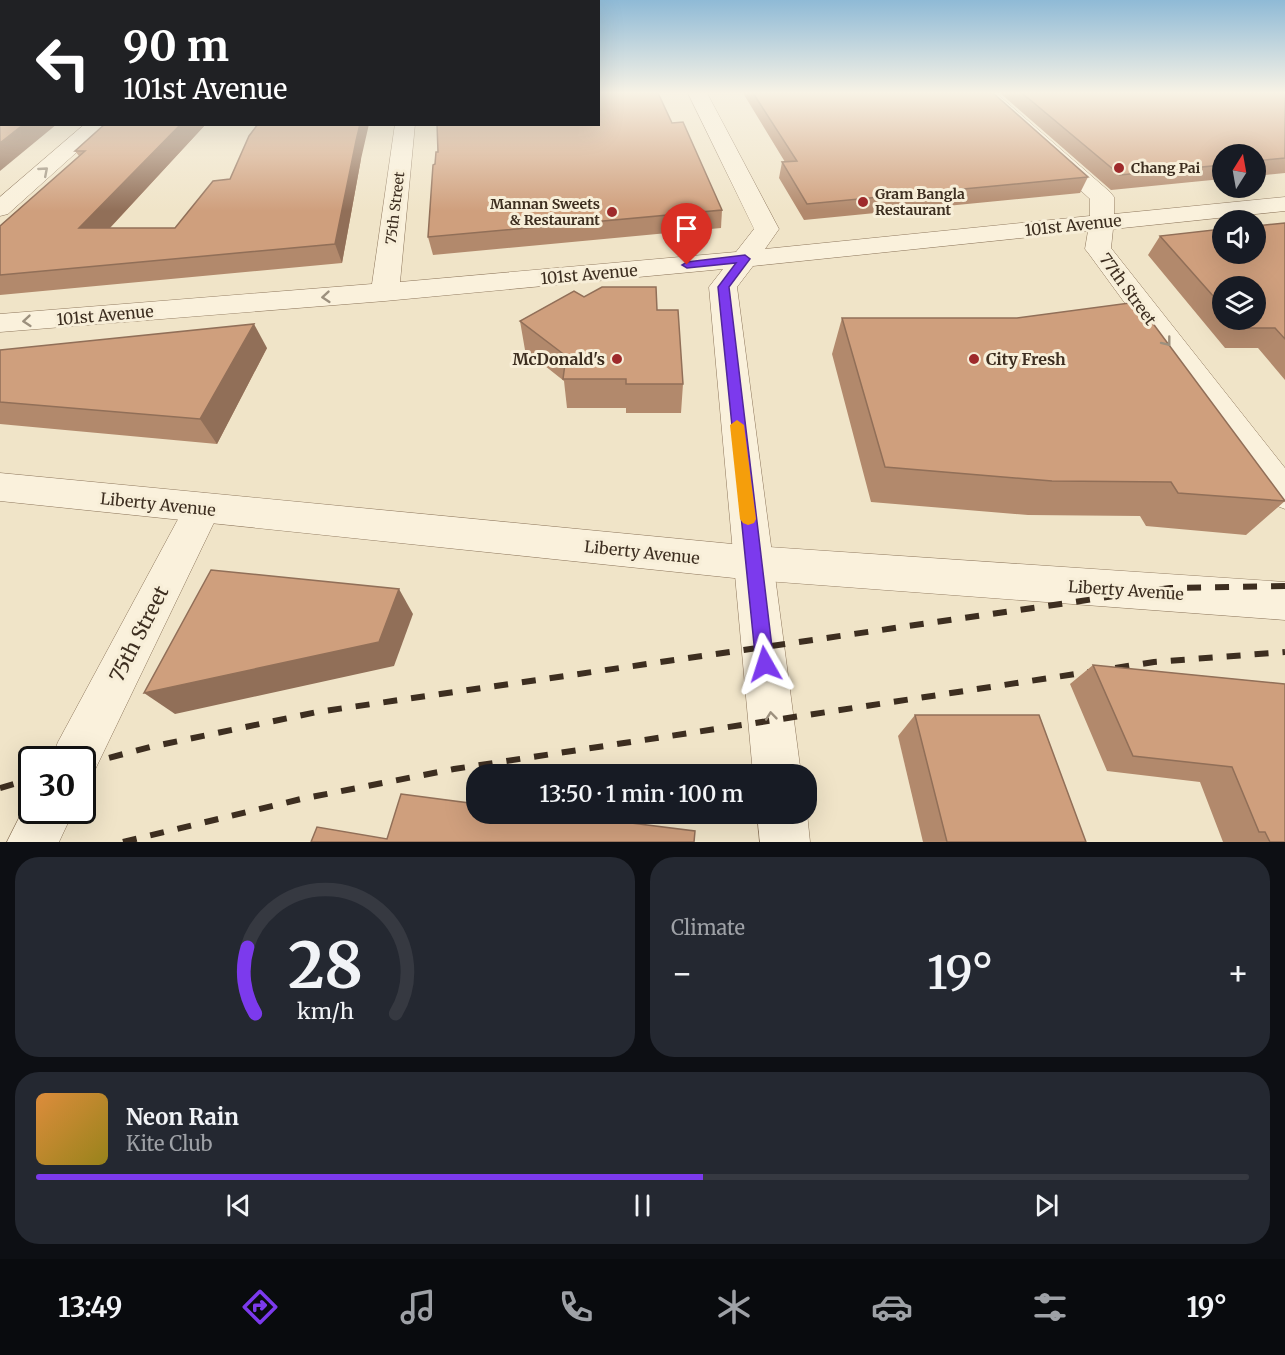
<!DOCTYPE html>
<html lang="en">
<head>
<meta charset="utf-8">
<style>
  body { margin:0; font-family:Merriweather,serif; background:#242831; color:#f1f3f6; height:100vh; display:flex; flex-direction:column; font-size:22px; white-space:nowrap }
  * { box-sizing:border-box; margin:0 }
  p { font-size:20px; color:#9ea1a6 }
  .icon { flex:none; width:33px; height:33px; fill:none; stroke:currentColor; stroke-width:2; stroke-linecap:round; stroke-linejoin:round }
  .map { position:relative; height:842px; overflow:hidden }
  .sheet { display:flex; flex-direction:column; gap:15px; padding:15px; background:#0d0f14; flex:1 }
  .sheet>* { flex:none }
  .banner { position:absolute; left:0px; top:0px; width:600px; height:126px; box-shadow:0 6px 24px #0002; background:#202124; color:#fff; overflow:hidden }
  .needle { width:39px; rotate:11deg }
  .tools { position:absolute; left:1212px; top:144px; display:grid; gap:12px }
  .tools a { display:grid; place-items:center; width:54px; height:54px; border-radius:50%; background:#171b24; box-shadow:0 6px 24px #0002; font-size:30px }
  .speed { position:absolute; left:18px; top:746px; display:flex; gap:12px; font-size:30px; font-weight:700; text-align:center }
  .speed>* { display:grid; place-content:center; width:78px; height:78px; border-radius:50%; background:#171b24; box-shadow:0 6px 24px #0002; line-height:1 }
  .speed .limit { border:3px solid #111; border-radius:9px; background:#fff; color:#111 }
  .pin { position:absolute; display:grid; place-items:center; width:51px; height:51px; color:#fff; margin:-62px -26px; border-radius:50% 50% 50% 0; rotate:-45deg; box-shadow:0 0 6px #0007 }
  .pin .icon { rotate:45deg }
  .me { position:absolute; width:66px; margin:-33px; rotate:354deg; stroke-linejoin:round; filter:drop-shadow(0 0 4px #0008) }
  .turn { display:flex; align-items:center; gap:21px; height:126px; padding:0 24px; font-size:27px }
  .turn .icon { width:78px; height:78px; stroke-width:2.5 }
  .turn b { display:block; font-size:42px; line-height:51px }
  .big { font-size:45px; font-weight:600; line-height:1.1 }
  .sheet .widget { flex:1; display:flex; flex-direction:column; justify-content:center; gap:9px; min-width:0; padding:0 21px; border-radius:24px; background:#242831 }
  .sheet .dial { align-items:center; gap:0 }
  .dial svg { height:156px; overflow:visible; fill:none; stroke:#363941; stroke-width:7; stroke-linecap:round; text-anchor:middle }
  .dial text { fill:#f1f3f6; stroke:none }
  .song { display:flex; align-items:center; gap:18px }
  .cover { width:72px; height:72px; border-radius:9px; background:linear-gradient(135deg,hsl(30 70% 55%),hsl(50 70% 35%)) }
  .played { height:6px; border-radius:3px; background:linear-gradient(90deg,#7c3aed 55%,#363941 55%) }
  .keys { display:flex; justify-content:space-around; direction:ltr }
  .heat { display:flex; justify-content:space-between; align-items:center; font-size:33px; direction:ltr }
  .sheet .tiles { flex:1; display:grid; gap:15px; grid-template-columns:1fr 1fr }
  .widget:last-child { grid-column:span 2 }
  .trip { position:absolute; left:466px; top:764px; width:351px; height:60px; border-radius:24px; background:#171b24; box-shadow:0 6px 24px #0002; font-weight:600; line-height:60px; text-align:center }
  .menu { display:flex; height:96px; justify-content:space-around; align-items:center; background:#090b0e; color:#9ea1a6 }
  .menu .icon { width:42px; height:42px }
  .menu .active { color:#7c3aed }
  .menu b { font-size:27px; color:#f1f3f6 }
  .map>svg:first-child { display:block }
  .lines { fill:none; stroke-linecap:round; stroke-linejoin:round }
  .minor-casing { stroke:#8d765c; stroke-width:1 }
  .tertiary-casing { stroke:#8d765c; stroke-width:1 }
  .minor { fill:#faf1dc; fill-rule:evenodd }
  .tertiary { fill:#faf1dc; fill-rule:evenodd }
  .rail { stroke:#3d2e20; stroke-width:6; stroke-dasharray:14 14; stroke-linecap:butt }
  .wall { fill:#b2896c; fill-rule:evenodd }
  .shaded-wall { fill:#916f58 }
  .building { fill:#cf9f7d; stroke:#916f58; stroke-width:1.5 }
  .oneway { stroke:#9c907e }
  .route { fill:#7c3aed; stroke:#51269a; stroke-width:1.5 }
  .slow { fill:#f59e0b }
  .poi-dot { fill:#9e2a2b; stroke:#f7eed8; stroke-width:2 }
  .labels { text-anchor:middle; stroke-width:6; stroke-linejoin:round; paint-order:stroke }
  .far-poi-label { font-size:14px; font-weight:bold; fill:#3d2e20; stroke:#f7eed8; text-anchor:start }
  .far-street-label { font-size:14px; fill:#3d2e20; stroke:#f7eed8 }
  .street-label { font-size:16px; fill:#3d2e20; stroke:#f7eed8 }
  .poi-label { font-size:16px; font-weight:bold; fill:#3d2e20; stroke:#f7eed8; text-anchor:end }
  .near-street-label { font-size:20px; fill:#3d2e20; stroke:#f7eed8 }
</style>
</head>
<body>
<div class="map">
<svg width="1285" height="842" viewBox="0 0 1285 842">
  <rect width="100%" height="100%" fill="#f0e4c8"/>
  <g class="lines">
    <g class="minor-casing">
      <g id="minor">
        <path d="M 688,93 L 707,93 L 779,229 L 765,249 L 1090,216 L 1090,199 L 975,93 L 996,93 L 1110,192 L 1114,197 L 1114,214 L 1285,197 L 1285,211 L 1113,229 L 1111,248 L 1285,468 L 1285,509 L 1272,504 L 1089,254 L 1085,249 L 1088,231 L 753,266 L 737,287 L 801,774 L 753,774 L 709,287 L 723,269 L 385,301 L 0,332 L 0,314 L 372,284 L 395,124 L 415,124 L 400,282 L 736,252 L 754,229 Z"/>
        <path d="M 85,124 L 108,124 L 8,214 L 0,216 L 0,197 Z"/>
        <path d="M 203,493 L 216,497 L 221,508 L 92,776 L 82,780 L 82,759 L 51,759 L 58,742 L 190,497 Z"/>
        <path d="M 32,792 L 32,810 L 74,810 L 59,842 L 7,842 Z"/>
        <path d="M 757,813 L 807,813 L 810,842 L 760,842 Z"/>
      </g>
    </g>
    <g class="tertiary-casing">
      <path id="tertiary" d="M 0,473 L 753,546 L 1285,582 L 1285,620 L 753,580 L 0,501 Z"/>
    </g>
    <use href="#minor" class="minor"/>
    <use href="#tertiary" class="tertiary"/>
    <g class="rail">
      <path d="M 82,765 L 150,747 L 317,712 L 1170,588 L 1285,586"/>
      <path d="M 0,788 L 32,779"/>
      <path d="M 123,842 L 301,799 L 454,769 L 1154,662 L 1285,652"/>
    </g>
  </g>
  <g class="wall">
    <path d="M 743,93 L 993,93 L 1088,177 L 1080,193 L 804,220 L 779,178 L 782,162 L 785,162 Z"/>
    <path d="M 1000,93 L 1285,93 L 1285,173 L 1256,176 L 1256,154 L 1222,154 L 1222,179 L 1111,190 Z"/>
    <path d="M 672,123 L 722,210 L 721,228 L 433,255 L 428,237 L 435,164 L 438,152 Z"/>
    <path d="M 105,124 L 206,124 L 110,228 L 175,228 L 230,179 L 361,159 L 342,263 L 0,295 L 0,226 L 79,156 L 75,151 Z"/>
    <path d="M 1285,223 L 1285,380 L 1258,348 L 1225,348 L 1148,255 L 1160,236 ZM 1222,286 L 1256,320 L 1222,320 Z"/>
    <path d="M 657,310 L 683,384 L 681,413 L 626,413 L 626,408 L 567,408 L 564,381 L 525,350 L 520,321 Z"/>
    <path d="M 842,318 L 1285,501 L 1246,535 L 1146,526 L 1140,516 L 1028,515 L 871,502 L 832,354 Z"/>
    <path d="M 267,348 L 217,444 L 0,424 L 0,350 Z"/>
    <path d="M 1093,665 L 1285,684 L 1285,842 L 1223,842 L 1200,782 L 1107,771 L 1070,684 Z"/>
    <path d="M 915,715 L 1086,842 L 923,842 L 898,736 Z"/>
  </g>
  <g class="shaded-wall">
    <path d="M 24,124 L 57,124 L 0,171 L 0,143 Z"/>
    <path d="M 181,124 L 206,124 L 92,247 L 79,228 Z"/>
    <path d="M 360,124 L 369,124 L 361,159 L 342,263 L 335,244 L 356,141 Z"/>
    <path d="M 254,324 L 267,348 L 217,444 L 200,419 Z"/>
    <path d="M 399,589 L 413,614 L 394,666 L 175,714 L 144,693 Z"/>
  </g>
  <g class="building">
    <path d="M 0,93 L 2,93 L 2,124 L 24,124 L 0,143 Z"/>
    <path d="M 598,93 L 658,93 L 672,123 L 683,122 L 722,210 L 428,237 L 433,165 L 435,164 L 436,152 L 438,152 L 437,124 L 598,124 Z"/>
    <path d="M 753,93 L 993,93 L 1088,177 L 807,204 L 782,162 L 797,161 Z"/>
    <path d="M 1022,93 L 1285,93 L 1285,158 L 1256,161 L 1256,154 L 1222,154 L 1222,165 L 1120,175 Z"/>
    <path d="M 105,124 L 181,124 L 79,228 L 175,228 L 213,181 L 230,179 L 249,136 L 258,124 L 360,124 L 356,141 L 335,244 L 0,275 L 0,226 L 85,151 L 75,151 Z"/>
    <path d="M 1285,223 L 1285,339 L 1275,328 L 1242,328 L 1234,320 L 1256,320 L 1256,286 L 1222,286 L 1222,306 L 1160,236 L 1222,229 L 1222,254 L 1256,254 L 1256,226 Z"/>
    <path d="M 602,287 L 656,287 L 657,310 L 678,310 L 683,384 L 626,384 L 626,379 L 563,379 L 566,356 L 520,321 L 574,291 L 584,297 Z"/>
    <path d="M 1137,302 L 1285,501 L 1178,493 L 1171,482 L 1052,481 L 885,467 L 842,318 L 1017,318 Z"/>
    <path d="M 254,324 L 200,419 L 0,402 L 0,350 Z"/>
    <path d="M 211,570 L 399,589 L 379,642 L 144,693 Z"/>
    <path d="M 1093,665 L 1285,684 L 1285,842 L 1270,842 L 1265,832 L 1259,832 L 1232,767 L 1133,756 Z"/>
    <path d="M 915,715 L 1039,715 L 1086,842 L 947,842 Z"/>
    <path d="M 401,794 L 477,804 L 477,813 L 551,813 L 695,831 L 694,842 L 311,842 L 317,827 L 387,839 Z"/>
  </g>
  <defs><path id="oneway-chevron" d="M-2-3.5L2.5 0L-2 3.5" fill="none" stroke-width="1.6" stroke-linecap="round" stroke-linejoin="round" transform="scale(1.5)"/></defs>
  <g class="oneway">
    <use href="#oneway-chevron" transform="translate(44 171) rotate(-41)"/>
    <use href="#oneway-chevron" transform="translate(326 297) rotate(175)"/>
    <use href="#oneway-chevron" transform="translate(27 321) rotate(175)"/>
    <use href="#oneway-chevron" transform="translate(1167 342) rotate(52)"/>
    <use href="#oneway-chevron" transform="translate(771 716) rotate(-96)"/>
  </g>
  <linearGradient id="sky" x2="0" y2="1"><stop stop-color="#8fbad6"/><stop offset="0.44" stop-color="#f8f3e6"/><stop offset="1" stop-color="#f8f3e6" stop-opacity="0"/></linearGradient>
  <rect width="1285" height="211" fill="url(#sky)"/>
  <path class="route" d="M 745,255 L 750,259 L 729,287 L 774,664 L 771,670 L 765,673 L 759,670 L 756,664 L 718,287 L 736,263 L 687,268 L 682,265 L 687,262 Z"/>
  <path class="slow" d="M 737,420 L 744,425 L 756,519 L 754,523 L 748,525 L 743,523 L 740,519 L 730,425 Z"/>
  <g class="poi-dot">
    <circle cx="1119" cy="168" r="6"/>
    <circle cx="863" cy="202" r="6"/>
    <circle cx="612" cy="212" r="6"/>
    <circle cx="617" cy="359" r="6"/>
    <circle cx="974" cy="359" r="6"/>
  </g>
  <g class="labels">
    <g class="far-poi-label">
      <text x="1131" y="173">Chang Pai</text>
      <text x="875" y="199">Gram Bangla<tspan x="875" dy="16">Restaurant</tspan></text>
      <text x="600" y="209" text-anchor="end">Mannan Sweets<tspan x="600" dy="16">&amp; Restaurant</tspan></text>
    </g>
    <g class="far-street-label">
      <text transform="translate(395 208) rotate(-83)" y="5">75th Street</text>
    </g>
    <g class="street-label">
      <text transform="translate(1073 225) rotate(-6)" y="6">101st Avenue</text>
      <text transform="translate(589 274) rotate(-5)" y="6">101st Avenue</text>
      <text transform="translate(1128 289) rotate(54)" y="6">77th Street</text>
      <text transform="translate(105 315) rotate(-5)" y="6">101st Avenue</text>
      <text transform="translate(158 504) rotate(6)" y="6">Liberty Avenue</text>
      <text transform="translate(642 552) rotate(6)" y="6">Liberty Avenue</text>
      <text transform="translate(1126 590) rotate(4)" y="6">Liberty Avenue</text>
    </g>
    <g class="poi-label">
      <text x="605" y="365">McDonald's</text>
      <text x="986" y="365" text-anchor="start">City Fresh</text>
    </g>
    <g class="near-street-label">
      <text transform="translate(139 634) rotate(-63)" y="7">75th Street</text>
    </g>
  </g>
</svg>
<div class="tools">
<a><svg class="needle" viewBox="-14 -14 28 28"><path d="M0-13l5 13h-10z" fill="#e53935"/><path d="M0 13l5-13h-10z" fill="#9ea1a6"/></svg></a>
<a><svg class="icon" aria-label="sound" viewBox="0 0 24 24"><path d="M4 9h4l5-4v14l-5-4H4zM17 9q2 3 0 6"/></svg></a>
<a><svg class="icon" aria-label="layers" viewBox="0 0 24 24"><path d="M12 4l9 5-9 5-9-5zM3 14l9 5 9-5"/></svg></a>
</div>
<div class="speed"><div class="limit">30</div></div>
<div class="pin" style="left:687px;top:265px;background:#d93025"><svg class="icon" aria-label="arrive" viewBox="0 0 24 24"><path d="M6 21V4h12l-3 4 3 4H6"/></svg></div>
<svg class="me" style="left:765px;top:664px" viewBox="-20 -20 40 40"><path d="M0-17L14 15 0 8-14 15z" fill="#7c3aed" stroke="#fff" stroke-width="4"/></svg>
<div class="trip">13:50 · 1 min · 100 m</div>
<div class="banner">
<div class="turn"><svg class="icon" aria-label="left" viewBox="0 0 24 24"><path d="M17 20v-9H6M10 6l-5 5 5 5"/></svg><div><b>90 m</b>101st Avenue</div></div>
</div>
</div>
<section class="sheet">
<div class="tiles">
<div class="widget dial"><svg viewBox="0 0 100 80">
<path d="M14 69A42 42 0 1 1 86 69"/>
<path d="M14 69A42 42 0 0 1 10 35" stroke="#7c3aed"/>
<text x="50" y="56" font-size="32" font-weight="700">28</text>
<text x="50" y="72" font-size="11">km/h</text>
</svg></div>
<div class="widget"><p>Climate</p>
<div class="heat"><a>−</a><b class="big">19°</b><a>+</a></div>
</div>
<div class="widget">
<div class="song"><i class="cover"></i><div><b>Neon Rain</b><p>Kite Club</p></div></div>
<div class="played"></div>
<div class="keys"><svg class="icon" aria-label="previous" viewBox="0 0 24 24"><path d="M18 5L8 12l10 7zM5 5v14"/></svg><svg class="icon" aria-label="pause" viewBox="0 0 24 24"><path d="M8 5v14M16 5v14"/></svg><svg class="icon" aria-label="next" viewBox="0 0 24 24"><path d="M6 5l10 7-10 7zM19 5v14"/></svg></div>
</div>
</div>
</section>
<nav class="menu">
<b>13:49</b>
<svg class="icon active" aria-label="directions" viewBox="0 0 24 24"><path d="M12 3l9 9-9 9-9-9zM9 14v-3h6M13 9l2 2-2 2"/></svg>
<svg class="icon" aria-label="music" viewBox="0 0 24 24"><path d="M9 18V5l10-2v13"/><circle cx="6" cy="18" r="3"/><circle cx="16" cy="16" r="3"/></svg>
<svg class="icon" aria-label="phone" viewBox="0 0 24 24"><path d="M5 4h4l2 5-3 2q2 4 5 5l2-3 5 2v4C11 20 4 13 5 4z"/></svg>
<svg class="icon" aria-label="climate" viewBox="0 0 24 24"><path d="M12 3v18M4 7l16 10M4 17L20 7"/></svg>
<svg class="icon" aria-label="car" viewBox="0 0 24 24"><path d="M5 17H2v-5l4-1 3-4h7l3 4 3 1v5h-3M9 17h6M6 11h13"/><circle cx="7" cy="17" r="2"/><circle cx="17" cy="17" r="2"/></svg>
<svg class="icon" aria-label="filters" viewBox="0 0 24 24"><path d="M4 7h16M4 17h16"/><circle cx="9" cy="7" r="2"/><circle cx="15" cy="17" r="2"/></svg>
<b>19°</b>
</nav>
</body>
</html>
